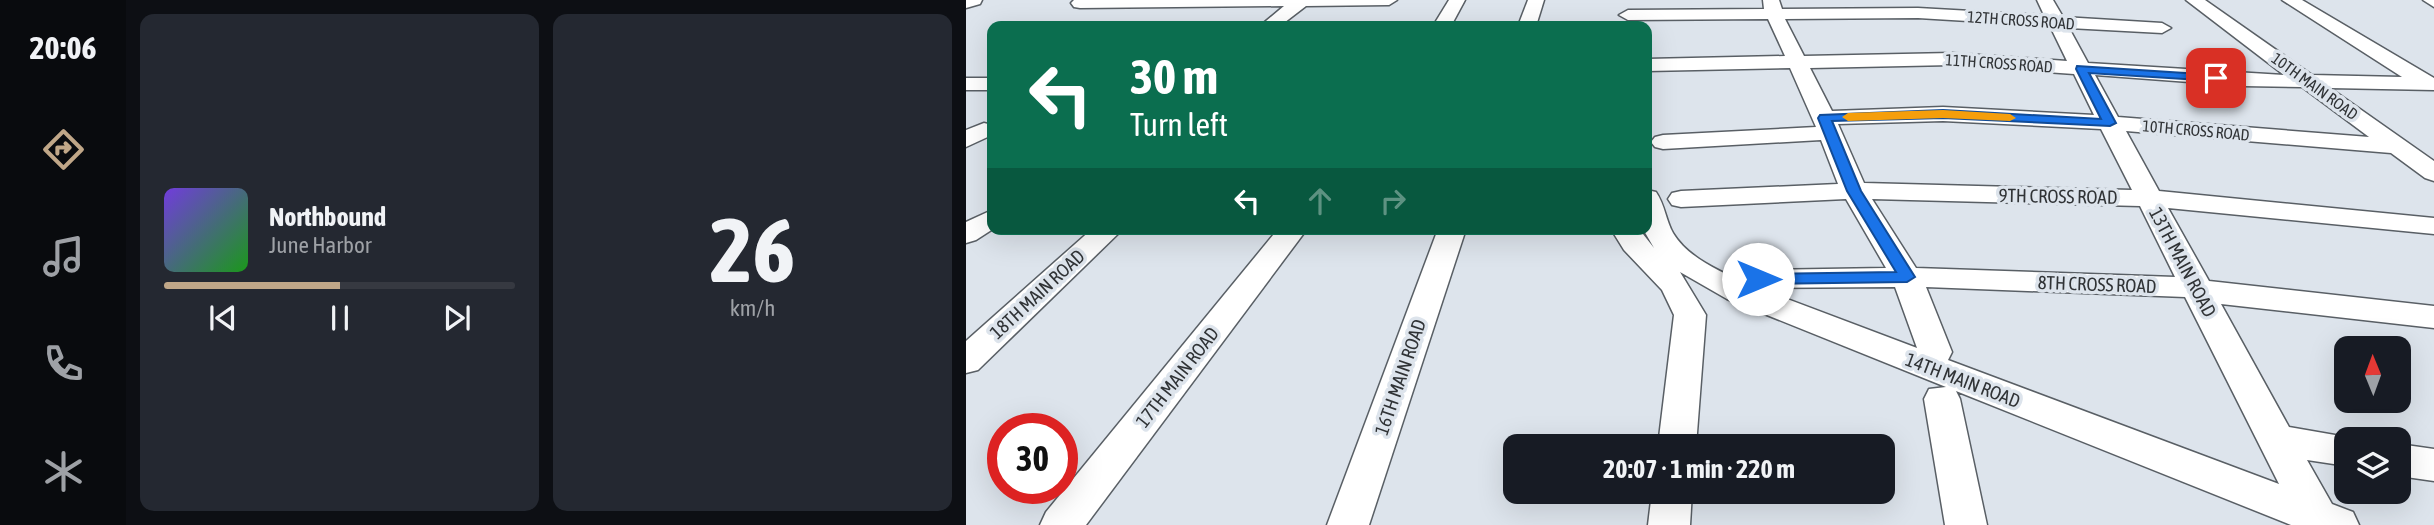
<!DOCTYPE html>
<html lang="en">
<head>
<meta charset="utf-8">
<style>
  body { margin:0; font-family:"Asap Condensed",sans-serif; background:#242831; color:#f1f3f6; height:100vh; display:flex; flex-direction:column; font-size:26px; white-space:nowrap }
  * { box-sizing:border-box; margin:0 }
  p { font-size:23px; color:#9ea1a6 }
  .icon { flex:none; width:38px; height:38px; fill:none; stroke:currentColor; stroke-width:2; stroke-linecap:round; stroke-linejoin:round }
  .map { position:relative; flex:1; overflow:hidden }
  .details { display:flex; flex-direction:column; gap:14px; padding:14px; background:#0d0f14; width:840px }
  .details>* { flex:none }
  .guide { position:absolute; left:21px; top:21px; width:665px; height:214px; border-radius:14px; box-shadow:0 7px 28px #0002; background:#0b6e4f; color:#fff; overflow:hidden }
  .needle { width:46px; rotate:359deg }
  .fabs { position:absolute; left:1368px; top:336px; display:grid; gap:14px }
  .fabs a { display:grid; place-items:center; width:77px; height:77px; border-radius:14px; background:#171b24; box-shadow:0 7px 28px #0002; font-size:35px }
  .speed { position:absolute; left:21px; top:413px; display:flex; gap:14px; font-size:35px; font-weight:700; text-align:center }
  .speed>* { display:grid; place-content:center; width:91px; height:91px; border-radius:50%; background:#171b24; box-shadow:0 7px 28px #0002; line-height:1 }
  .speed .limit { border:10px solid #d22; background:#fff; color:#111 }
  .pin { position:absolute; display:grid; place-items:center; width:60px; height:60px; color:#fff; margin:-30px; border-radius:14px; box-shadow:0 4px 10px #0006 }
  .me { position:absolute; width:77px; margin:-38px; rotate:90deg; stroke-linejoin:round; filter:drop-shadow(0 0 5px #0008) }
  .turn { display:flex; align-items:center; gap:24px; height:147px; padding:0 28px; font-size:32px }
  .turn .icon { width:91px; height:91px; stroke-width:2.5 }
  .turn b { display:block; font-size:49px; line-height:60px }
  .lanes { display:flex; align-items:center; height:66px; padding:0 28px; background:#0003; justify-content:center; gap:35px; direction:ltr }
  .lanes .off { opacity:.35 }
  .details .card { flex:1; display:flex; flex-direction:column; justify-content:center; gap:10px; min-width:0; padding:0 24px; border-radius:14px; background:#242831 }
  .details .dial { align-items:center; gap:0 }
  .dial b { font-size:91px; line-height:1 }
  .song { display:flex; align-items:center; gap:21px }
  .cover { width:84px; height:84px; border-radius:10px; background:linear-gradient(135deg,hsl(260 70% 55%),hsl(120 70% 35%)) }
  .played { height:7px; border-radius:4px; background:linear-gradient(90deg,#c0a788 50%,#363941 50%) }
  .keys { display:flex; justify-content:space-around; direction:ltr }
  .details .tiles { flex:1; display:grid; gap:14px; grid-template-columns:repeat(2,1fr) }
  .trip { position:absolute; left:537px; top:434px; width:392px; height:70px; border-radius:14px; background:#171b24; box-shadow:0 7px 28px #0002; font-weight:700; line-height:70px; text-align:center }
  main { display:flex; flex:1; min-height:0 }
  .tab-bar { display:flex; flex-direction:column; width:126px; justify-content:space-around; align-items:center; background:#090b0e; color:#9ea1a6 }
  .tab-bar .icon { width:49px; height:49px }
  .tab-bar .selected { color:#c0a788 }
  .tab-bar b { font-size:32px; color:#f1f3f6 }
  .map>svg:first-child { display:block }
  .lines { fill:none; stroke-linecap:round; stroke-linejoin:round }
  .street-casing { stroke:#595f65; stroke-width:3 }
  .street { fill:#fff; fill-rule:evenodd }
  .route { fill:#1a73e8; stroke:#114b97; stroke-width:2 }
  .slow { fill:#f59e0b }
  .labels { text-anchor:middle; stroke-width:7; stroke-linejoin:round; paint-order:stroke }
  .far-street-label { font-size:16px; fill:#303336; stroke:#dde4ec }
  .street-label { font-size:19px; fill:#303336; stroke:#dde4ec }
</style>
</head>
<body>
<main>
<nav class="tab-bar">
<b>20:06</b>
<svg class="icon selected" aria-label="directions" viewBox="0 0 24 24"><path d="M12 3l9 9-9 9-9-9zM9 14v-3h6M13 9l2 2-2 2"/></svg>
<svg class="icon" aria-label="music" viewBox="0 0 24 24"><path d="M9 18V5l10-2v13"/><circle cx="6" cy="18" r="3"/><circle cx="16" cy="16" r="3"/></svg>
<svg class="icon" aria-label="phone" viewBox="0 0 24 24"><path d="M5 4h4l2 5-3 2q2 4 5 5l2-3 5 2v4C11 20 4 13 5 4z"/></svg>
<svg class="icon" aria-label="climate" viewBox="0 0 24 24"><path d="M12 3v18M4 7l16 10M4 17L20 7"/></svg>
</nav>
<section class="details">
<div class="tiles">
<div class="card">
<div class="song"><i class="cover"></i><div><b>Northbound</b><p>June Harbor</p></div></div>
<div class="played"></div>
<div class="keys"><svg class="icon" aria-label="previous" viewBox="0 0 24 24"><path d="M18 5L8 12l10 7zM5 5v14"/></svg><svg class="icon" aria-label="pause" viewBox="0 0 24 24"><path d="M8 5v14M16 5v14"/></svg><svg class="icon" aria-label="next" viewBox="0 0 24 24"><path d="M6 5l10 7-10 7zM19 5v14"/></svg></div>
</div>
<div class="card dial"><b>26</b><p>km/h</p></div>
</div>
</section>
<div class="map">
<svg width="1468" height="525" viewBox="0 0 1468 525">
  <rect width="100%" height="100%" fill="#dde4ec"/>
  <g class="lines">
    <g class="street-casing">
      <g id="street">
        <path d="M 0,0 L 16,0 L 14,4 L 0,8 Z"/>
        <path d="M 108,0 L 431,0 L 423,5 L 340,6 L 314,26 L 294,26 L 318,6 L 114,8 L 108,7 L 105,3 Z"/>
        <path d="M 483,0 L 499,0 L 485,26 L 467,26 Z"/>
        <path d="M 562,0 L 578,0 L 570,26 L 552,26 Z"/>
        <path d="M 797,0 L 813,0 L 816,9 L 952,8 L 1078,15 L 1071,0 L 1087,0 L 1097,17 L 1196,23 L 1205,28 L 1196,33 L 1103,28 L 1122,63 L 1318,75 L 1220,0 L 1239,0 L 1346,75 L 1436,77 L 1316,0 L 1336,0 L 1468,78 L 1468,90 L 1364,88 L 1468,161 L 1468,181 L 1459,178 L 1425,153 L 1160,131 L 1193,191 L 1468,218 L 1468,234 L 1202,208 L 1243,281 L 1468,306 L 1468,328 L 1255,304 L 1323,427 L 1392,439 L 1381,439 L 1381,466 L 1341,460 L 1366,504 L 1387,512 L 1393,525 L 1325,525 L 990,391 L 994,399 L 1021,525 L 979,525 L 958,399 L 963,389 L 980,387 L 761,299 L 714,272 L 740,315 L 730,446 L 692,446 L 708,315 L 696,290 L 658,250 L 645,229 L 673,229 L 688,248 L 677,229 L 681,229 L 681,190 L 690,192 C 699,205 700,221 707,233 C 722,258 755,272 780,283 L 777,279 L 781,272 L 792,270 L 920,268 L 880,199 L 715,207 L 706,205 L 702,199 L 706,193 L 715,191 L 872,184 L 855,140 L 697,149 L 689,147 L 685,142 L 689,137 L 697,135 L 850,127 L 824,68 L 681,71 L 681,59 L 819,56 L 802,19 L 662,20 L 653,15 L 662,10 L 798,9 ZM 952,18 L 1084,26 L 1101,61 L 986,53 L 838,56 L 819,19 ZM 986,65 L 1108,74 L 1128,115 L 977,107 L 866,111 L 844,68 ZM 1129,75 L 1277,86 L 1336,87 L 1403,137 L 1152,117 ZM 977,121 L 1135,129 L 1166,190 L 898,183 L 872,124 ZM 906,199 L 1174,206 L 1209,277 L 950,268 ZM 929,287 L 951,348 L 792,288 ZM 960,287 L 1219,297 L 1313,484 L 982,360 L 986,352 Z"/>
        <path d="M 1457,0 L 1468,0 L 1468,7 Z"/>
        <rect x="0" y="78" width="26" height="12"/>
        <path d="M 18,123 L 26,125 L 26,135 L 0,147 L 0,130 Z"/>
        <path d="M 26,210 L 27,229 L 10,240 L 0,243 L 0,222 Z"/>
        <path d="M 126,229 L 157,229 L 12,370 L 0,373 L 0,341 Z"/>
        <path d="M 312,229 L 341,229 L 120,525 L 74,525 L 80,512 Z"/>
        <path d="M 472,229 L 500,229 L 403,525 L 361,525 Z"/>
        <path d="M 1433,444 L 1468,449 L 1468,481 L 1433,476 Z"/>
        <path d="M 686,492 L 726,492 L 724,525 L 682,525 Z"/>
      </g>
    </g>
    <use href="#street" class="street"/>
  </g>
  <path class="route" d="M 1111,66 L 1250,75 L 1255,78 L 1250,81 L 1123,73 L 1150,123 L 1144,126 L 977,118 L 866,121 L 895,191 L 949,277 L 941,282 L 792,284 L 784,279 L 792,274 L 930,272 L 881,191 L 852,118 L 854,115 L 977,110 L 1135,119 L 1110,69 Z"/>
  <path class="slow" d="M 977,110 L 1044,114 L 1050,118 L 1044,121 L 977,118 L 882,121 L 876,117 L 882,113 Z"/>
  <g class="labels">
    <g class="far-street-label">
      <text transform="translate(1055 20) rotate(4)" y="6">12TH CROSS ROAD</text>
      <text transform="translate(1033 63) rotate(4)" y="6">11TH CROSS ROAD</text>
      <text transform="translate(1349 86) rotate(36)" y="6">10TH MAIN ROAD</text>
      <text transform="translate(1230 130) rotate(5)" y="6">10TH CROSS ROAD</text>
    </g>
    <g class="street-label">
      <text transform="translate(1092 196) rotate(1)" y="7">9TH CROSS ROAD</text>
      <text transform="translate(1217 262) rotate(62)" y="7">13TH MAIN ROAD</text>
      <text transform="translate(1131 284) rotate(2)" y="7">8TH CROSS ROAD</text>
      <text transform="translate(71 294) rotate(-43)" y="7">18TH MAIN ROAD</text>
      <text transform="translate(211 377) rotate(-52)" y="7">17TH MAIN ROAD</text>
      <text transform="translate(434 377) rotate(-71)" y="7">16TH MAIN ROAD</text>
      <text transform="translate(997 380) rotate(21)" y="7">14TH MAIN ROAD</text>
    </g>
  </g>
</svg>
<div class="fabs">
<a><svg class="needle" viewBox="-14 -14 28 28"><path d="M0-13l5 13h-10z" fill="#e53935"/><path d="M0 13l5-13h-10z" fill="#9ea1a6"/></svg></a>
<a><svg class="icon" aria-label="layers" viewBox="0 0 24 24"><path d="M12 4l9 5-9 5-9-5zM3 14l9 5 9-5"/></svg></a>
</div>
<div class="speed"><div class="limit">30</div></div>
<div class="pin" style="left:1250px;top:78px;background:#d93025"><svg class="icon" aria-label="arrive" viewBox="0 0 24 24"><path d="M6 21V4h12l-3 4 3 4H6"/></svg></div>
<svg class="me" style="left:792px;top:279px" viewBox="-20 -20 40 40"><circle r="19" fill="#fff"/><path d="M0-13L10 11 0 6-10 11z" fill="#1a73e8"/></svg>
<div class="trip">20:07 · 1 min · 220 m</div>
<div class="guide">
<div class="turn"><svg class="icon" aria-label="left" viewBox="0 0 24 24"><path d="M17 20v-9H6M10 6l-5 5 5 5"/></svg><div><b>30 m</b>Turn left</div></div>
<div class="lanes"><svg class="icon" aria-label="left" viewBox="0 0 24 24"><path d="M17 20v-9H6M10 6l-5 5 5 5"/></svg><svg class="icon off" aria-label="ahead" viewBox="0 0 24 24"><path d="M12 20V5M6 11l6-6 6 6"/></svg><svg class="icon off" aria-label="right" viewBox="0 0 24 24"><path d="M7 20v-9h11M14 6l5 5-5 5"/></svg></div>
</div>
</div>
</main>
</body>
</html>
